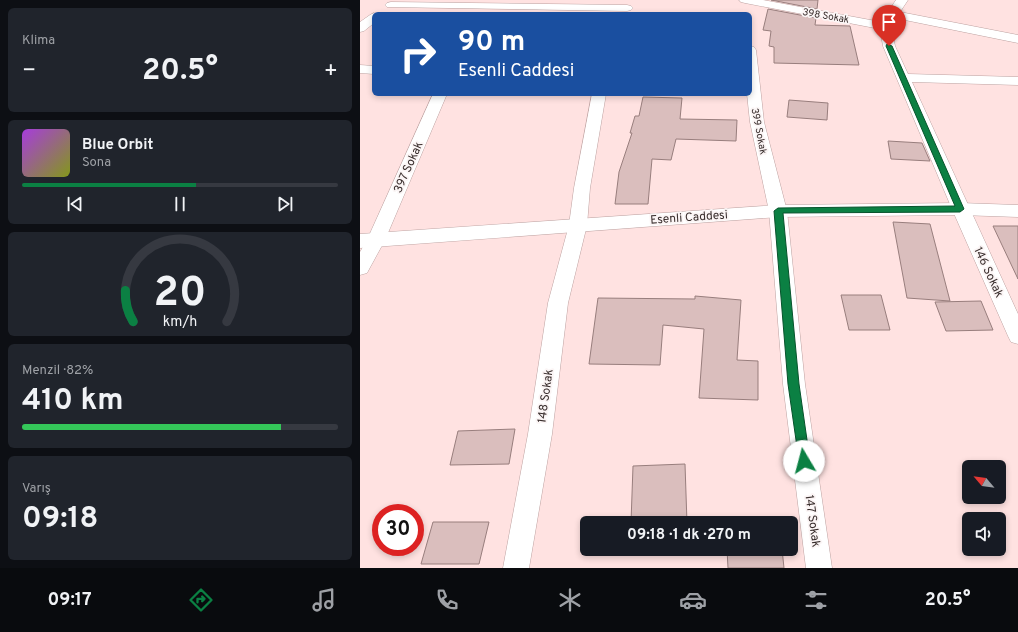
<!DOCTYPE html>
<html lang="tr">
<head>
<meta charset="utf-8">
<style>
  body { margin:0; font-family:Overpass,sans-serif; background:#20242c; color:#f1f3f6; height:100vh; display:flex; flex-direction:column; font-size:15px; white-space:nowrap }
  * { box-sizing:border-box; margin:0 }
  p { font-size:13px; color:#9ea1a6 }
  .icon { flex:none; width:22px; height:22px; fill:none; stroke:currentColor; stroke-width:2; stroke-linecap:round; stroke-linejoin:round }
  .map { position:relative; flex:1; overflow:hidden }
  .drawer { display:flex; flex-direction:column; gap:8px; padding:8px; background:#0d0f14; width:360px }
  .drawer>* { flex:none }
  .hud { position:absolute; left:12px; top:12px; width:380px; height:84px; border-radius:6px; box-shadow:0 2px 6px #0003; background:#1a4fa0; color:#fff; overflow:hidden }
  .needle { width:26px; rotate:299deg }
  .buttons { position:absolute; left:602px; top:460px; display:grid; gap:8px }
  .buttons a { display:grid; place-items:center; width:44px; height:44px; border-radius:6px; background:#171b24; box-shadow:0 2px 6px #0003; font-size:20px }
  .speed { position:absolute; left:12px; top:504px; display:flex; gap:8px; font-size:20px; font-weight:700; text-align:center }
  .speed>* { display:grid; place-content:center; width:52px; height:52px; border-radius:50%; background:#171b24; box-shadow:0 2px 6px #0003; line-height:1 }
  .speed .limit { border:6px solid #d22; background:#fff; color:#111 }
  .pin { position:absolute; display:grid; place-items:center; width:34px; height:34px; color:#fff; margin:-41px -17px; border-radius:50% 50% 50% 0; rotate:-45deg; box-shadow:0 0 4px #0007 }
  .pin .icon { rotate:45deg }
  .me { position:absolute; width:44px; margin:-22px; rotate:352deg; stroke-linejoin:round; filter:drop-shadow(0 0 3px #0008) }
  .turn { display:flex; align-items:center; gap:14px; height:84px; padding:0 20px; font-size:18px }
  .turn .icon { width:52px; height:52px; stroke-width:2.5 }
  .turn b { display:block; font-size:28px; line-height:34px }
  .big { font-size:30px; font-weight:700; line-height:1.1 }
  .drawer .tile { flex:1; display:flex; flex-direction:column; justify-content:center; gap:6px; min-width:0; padding:0 14px; border-radius:6px; background:#20242c }
  .drawer .dial { align-items:center; gap:0 }
  .dial svg { height:104px; overflow:visible; fill:none; stroke:#363941; stroke-width:7; stroke-linecap:round; text-anchor:middle }
  .dial text { fill:#f1f3f6; stroke:none }
  .song { display:flex; align-items:center; gap:12px }
  .cover { width:48px; height:48px; border-radius:6px; background:linear-gradient(135deg,hsl(280 70% 55%),hsl(70 70% 35%)) }
  .played { height:4px; border-radius:2px; background:linear-gradient(90deg,#0b8043 55%,#363941 55%) }
  .keys { display:flex; justify-content:space-around; direction:ltr }
  .heat { display:flex; justify-content:space-between; align-items:center; font-size:22px; direction:ltr }
  .charge { height:6px; border-radius:3px; background:linear-gradient(90deg,#34c759 82%,#363941 0) }
  .trip { position:absolute; left:220px; top:516px; width:218px; height:40px; border-radius:6px; background:#171b24; box-shadow:0 2px 6px #0003; font-weight:700; line-height:40px; text-align:center }
  .dock { display:flex; height:64px; justify-content:space-around; align-items:center; background:#090b0e; color:#9ea1a6 }
  .dock .icon { width:28px; height:28px }
  .dock .current { color:#0b8043 }
  .dock b { font-size:18px; color:#f1f3f6 }
  main { display:flex; flex:1; min-height:0 }
  .map>svg:first-child { display:block }
  .building { fill:#dabebd; stroke:#987e7d }
  .lines { fill:none; stroke-linecap:round; stroke-linejoin:round }
  .minor-casing { stroke:#bda2a1; stroke-width:1 }
  .tertiary-casing { stroke:#bda2a1; stroke-width:1 }
  .minor { fill:#fff; fill-rule:evenodd }
  .tertiary { fill:#fff; fill-rule:evenodd }
  .route { fill:#0b8043; stroke:#07532c }
  .labels { text-anchor:middle; stroke-width:3.5; stroke-linejoin:round; paint-order:stroke }
  .far-street-label { font-size:10px; fill:#382d2c; stroke:#fbf5f5 }
  .street-label { font-size:12px; fill:#382d2c; stroke:#fbf5f5 }
</style>
</head>
<body>
<main>
<section class="drawer">
<div class="tile"><p>Klima</p>
<div class="heat"><a>−</a><b class="big">20.5°</b><a>+</a></div>
</div>
<div class="tile">
<div class="song"><i class="cover"></i><div><b>Blue Orbit</b><p>Sona</p></div></div>
<div class="played"></div>
<div class="keys"><svg class="icon" aria-label="previous" viewBox="0 0 24 24"><path d="M18 5L8 12l10 7zM5 5v14"/></svg><svg class="icon" aria-label="pause" viewBox="0 0 24 24"><path d="M8 5v14M16 5v14"/></svg><svg class="icon" aria-label="next" viewBox="0 0 24 24"><path d="M6 5l10 7-10 7zM19 5v14"/></svg></div>
</div>
<div class="tile dial"><svg viewBox="0 0 100 80">
<path d="M14 69A42 42 0 1 1 86 69"/>
<path d="M14 69A42 42 0 0 1 8 45" stroke="#0b8043"/>
<text x="50" y="56" font-size="32" font-weight="700">20</text>
<text x="50" y="72" font-size="11">km/h</text>
</svg></div>
<div class="tile"><p>Menzil · 82%</p><b class="big">410 km</b><div class="charge"></div></div>
<div class="tile"><p>Varış</p><b class="big">09:18</b></div>
</section>
<div class="map">
<svg width="658" height="568" viewBox="0 0 658 568">
  <rect width="100%" height="100%" fill="#ffe2e1"/>
  <g class="building">
    <path d="M 411,0 L 458,0 L 457,9 Z"/>
    <path d="M 408,9 L 456,18 L 455,25 L 490,26 L 499,65 L 414,63 L 414,47 L 409,46 L 411,31 L 403,30 Z"/>
    <path d="M 283,97 L 322,98 L 320,119 L 377,120 L 376,141 L 316,139 L 311,160 L 292,159 L 288,204 L 255,204 L 259,172 L 272,133 L 270,133 L 275,116 L 279,116 Z"/>
    <path d="M 429,100 L 468,103 L 467,120 L 427,117 Z"/>
    <path d="M 528,141 L 562,143 L 570,161 L 531,159 Z"/>
    <path d="M 533,222 L 570,224 L 590,301 L 547,298 Z"/>
    <path d="M 633,226 L 658,226 L 658,279 Z"/>
    <path d="M 481,295 L 521,295 L 530,330 L 489,330 Z"/>
    <path d="M 335,296 L 381,300 L 377,360 L 398,361 L 398,400 L 339,398 L 344,329 L 303,325 L 300,365 L 229,364 L 238,298 L 335,299 Z"/>
    <path d="M 621,301 L 633,330 L 586,331 L 575,302 Z"/>
    <path d="M 155,429 L 149,464 L 90,465 L 98,431 Z"/>
    <path d="M 325,464 L 327,523 L 271,523 L 273,466 Z"/>
    <rect x="366" y="520" width="53" height="3"/>
    <path d="M 73,522 L 129,522 L 119,564 L 61,564 Z"/>
    <path d="M 367,549 L 422,549 L 424,568 L 368,568 Z"/>
  </g>
  <g class="lines">
    <g class="minor-casing">
      <g id="minor">
        <path d="M 379,0 L 403,0 L 521,22 L 536,0 L 548,0 L 540,12 L 658,35 L 658,43 L 535,18 L 531,25 L 535,46 L 548,74 L 658,77 L 658,85 L 552,82 L 658,314 L 658,344 L 651,342 L 648,336 L 592,209 L 523,46 L 520,29 L 385,3 L 381,2 Z"/>
        <path d="M 31,2 L 267,5 L 271,6 L 273,8 L 271,10 L 267,11 L 27,7 L 25,5 L 27,3 Z"/>
        <path d="M 14,13 L 16,14 L 14,14 L 14,23 L 4,31 L 0,32 L 0,22 L 10,15 Z"/>
        <path d="M 390,46 L 394,47 L 396,50 L 404,122 L 427,211 L 445,384 L 472,568 L 446,568 L 423,384 L 409,211 L 390,122 L 387,94 L 390,94 Z"/>
        <path d="M 0,65 L 14,66 L 14,74 L 0,73 Z"/>
        <path d="M 73,94 L 87,94 L 25,240 L 7,273 L 0,275 L 0,252 L 7,240 Z"/>
        <path d="M 232,94 L 246,94 L 230,188 L 227,225 L 208,303 L 192,434 L 169,568 L 143,568 L 168,434 L 188,303 L 209,225 L 214,188 Z"/>
      </g>
    </g>
    <g class="tertiary-casing">
      <path id="tertiary" d="M 600,203 L 658,205 L 658,217 L 600,215 L 418,217 L 0,248 L 0,234 L 418,205 Z"/>
    </g>
    <use href="#minor" class="minor"/>
    <use href="#tertiary" class="tertiary"/>
  </g>
  <path class="route" d="M 527,44 L 532,46 L 604,209 L 600,212 L 423,213 L 439,384 L 450,461 L 448,465 L 444,466 L 440,465 L 439,461 L 428,384 L 414,211 L 418,208 L 595,206 L 526,46 Z"/>
  <g class="labels">
    <g class="far-street-label">
      <text transform="translate(466 15) rotate(10)" y="4">398 Sokak</text>
      <text transform="translate(400 131) rotate(79)" y="4">399 Sokak</text>
    </g>
    <g class="street-label">
      <text transform="translate(48 167) rotate(-66)" y="4">397 Sokak</text>
      <text transform="translate(329 217) rotate(-4)" y="4">Esenli Caddesi</text>
      <text transform="translate(629 272) rotate(65)" y="4">146 Sokak</text>
      <text transform="translate(185 396) rotate(-82)" y="4">148 Sokak</text>
      <text transform="translate(453 521) rotate(82)" y="4">147 Sokak</text>
    </g>
  </g>
</svg>
<div class="buttons">
<a><svg class="needle" viewBox="-14 -14 28 28"><path d="M0-13l5 13h-10z" fill="#e53935"/><path d="M0 13l5-13h-10z" fill="#9ea1a6"/></svg></a>
<a><svg class="icon" aria-label="sound" viewBox="0 0 24 24"><path d="M4 9h4l5-4v14l-5-4H4zM17 9q2 3 0 6"/></svg></a>
</div>
<div class="speed"><div class="limit">30</div></div>
<div class="pin" style="left:529px;top:46px;background:#d93025"><svg class="icon" aria-label="arrive" viewBox="0 0 24 24"><path d="M6 21V4h12l-3 4 3 4H6"/></svg></div>
<svg class="me" style="left:444px;top:461px" viewBox="-20 -20 40 40"><circle r="19" fill="#fff"/><path d="M0-13L10 11 0 6-10 11z" fill="#0b8043"/></svg>
<div class="trip">09:18 · 1 dk · 270 m</div>
<div class="hud">
<div class="turn"><svg class="icon" aria-label="right" viewBox="0 0 24 24"><path d="M7 20v-9h11M14 6l5 5-5 5"/></svg><div><b>90 m</b>Esenli Caddesi</div></div>
</div>
</div>
</main>
<nav class="dock">
<b>09:17</b>
<svg class="icon current" aria-label="directions" viewBox="0 0 24 24"><path d="M12 3l9 9-9 9-9-9zM9 14v-3h6M13 9l2 2-2 2"/></svg>
<svg class="icon" aria-label="music" viewBox="0 0 24 24"><path d="M9 18V5l10-2v13"/><circle cx="6" cy="18" r="3"/><circle cx="16" cy="16" r="3"/></svg>
<svg class="icon" aria-label="phone" viewBox="0 0 24 24"><path d="M5 4h4l2 5-3 2q2 4 5 5l2-3 5 2v4C11 20 4 13 5 4z"/></svg>
<svg class="icon" aria-label="climate" viewBox="0 0 24 24"><path d="M12 3v18M4 7l16 10M4 17L20 7"/></svg>
<svg class="icon" aria-label="car" viewBox="0 0 24 24"><path d="M5 17H2v-5l4-1 3-4h7l3 4 3 1v5h-3M9 17h6M6 11h13"/><circle cx="7" cy="17" r="2"/><circle cx="17" cy="17" r="2"/></svg>
<svg class="icon" aria-label="filters" viewBox="0 0 24 24"><path d="M4 7h16M4 17h16"/><circle cx="9" cy="7" r="2"/><circle cx="15" cy="17" r="2"/></svg>
<b>20.5°</b>
</nav>
</body>
</html>
